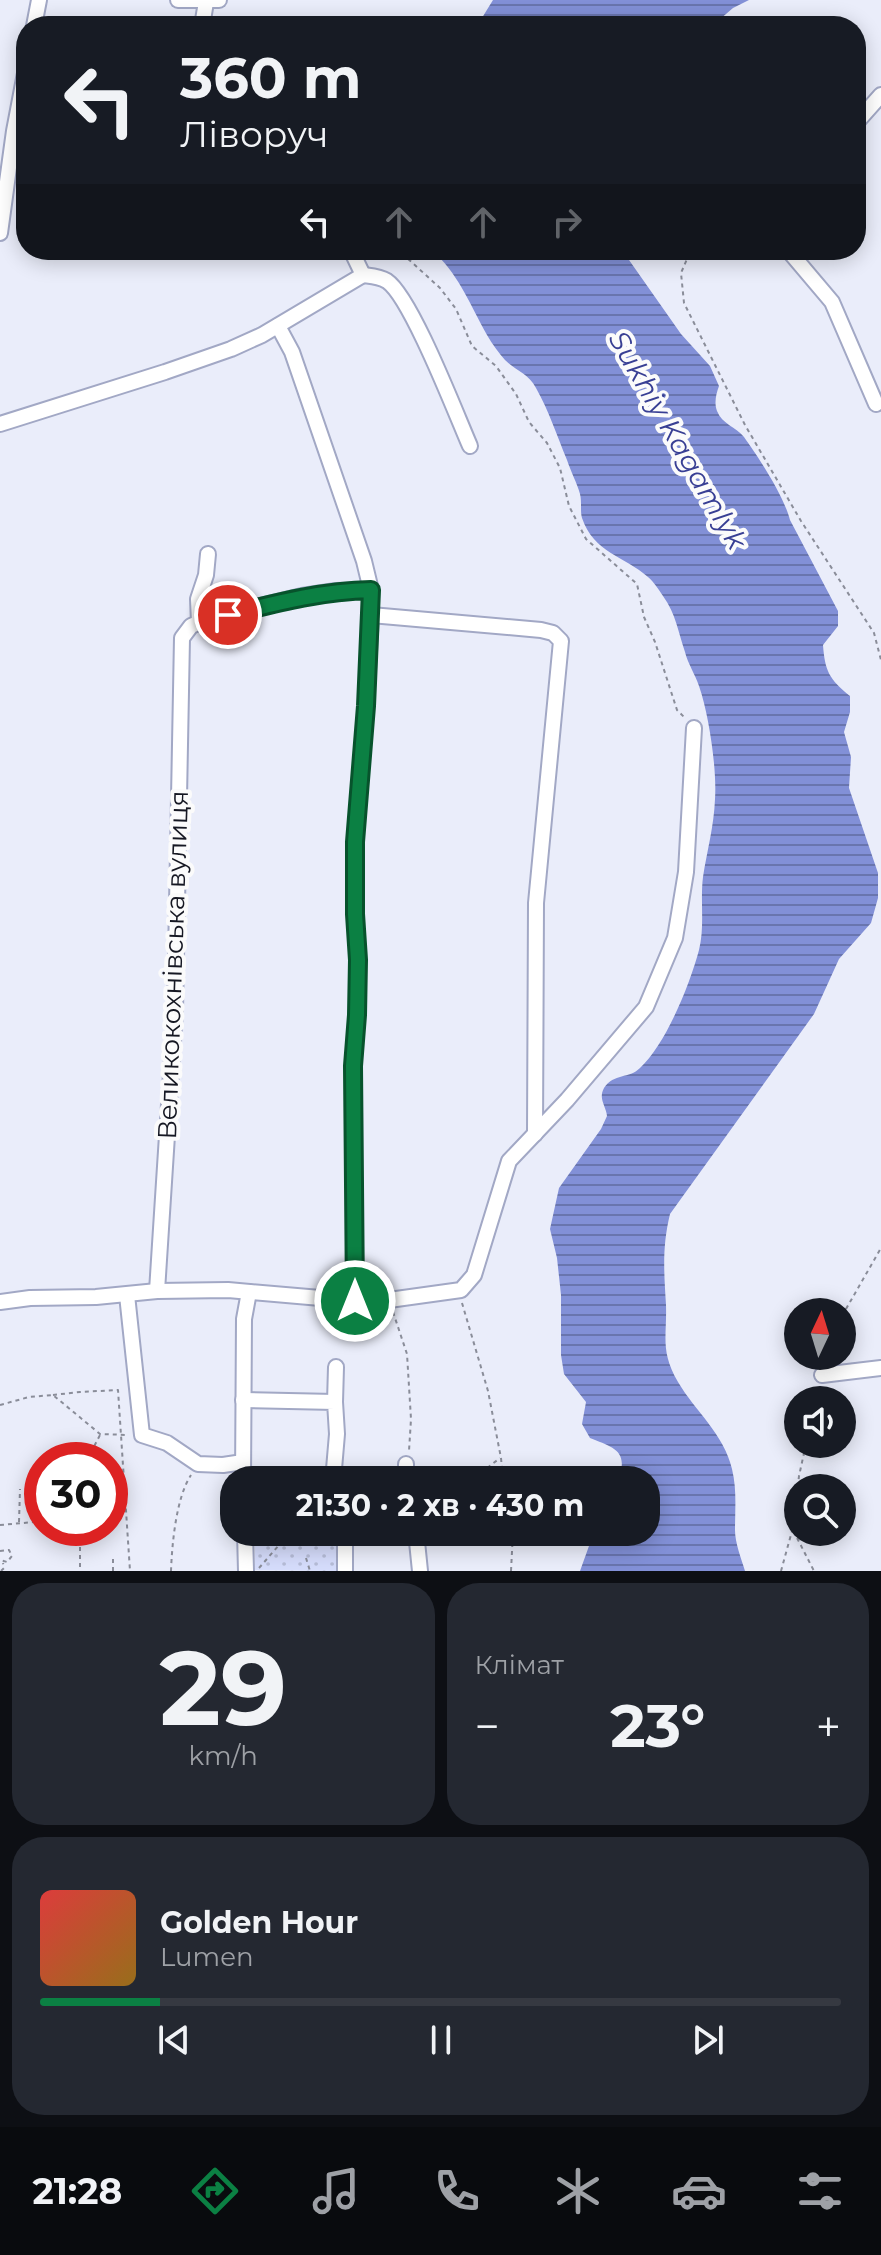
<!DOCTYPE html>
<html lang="uk">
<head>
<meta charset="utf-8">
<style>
  body { margin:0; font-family:Montserrat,sans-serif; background:#242831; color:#f1f3f6; height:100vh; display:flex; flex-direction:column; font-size:30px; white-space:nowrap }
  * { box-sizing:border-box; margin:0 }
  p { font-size:26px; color:#9ea1a6 }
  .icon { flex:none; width:44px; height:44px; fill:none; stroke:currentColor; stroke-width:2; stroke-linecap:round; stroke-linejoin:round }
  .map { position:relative; height:1571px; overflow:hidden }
  .drawer { display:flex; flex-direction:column; gap:12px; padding:12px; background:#0d0f14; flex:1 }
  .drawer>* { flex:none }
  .guide { position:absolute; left:16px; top:16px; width:850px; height:244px; border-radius:32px; box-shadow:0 4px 20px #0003; background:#171b24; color:#f1f3f6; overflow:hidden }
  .needle { width:52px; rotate:4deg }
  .buttons { position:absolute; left:784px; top:1298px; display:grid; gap:16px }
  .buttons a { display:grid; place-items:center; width:72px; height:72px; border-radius:50%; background:#171b24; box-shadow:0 4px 20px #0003; font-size:40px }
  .speed { position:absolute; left:24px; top:1442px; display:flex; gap:16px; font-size:40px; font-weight:700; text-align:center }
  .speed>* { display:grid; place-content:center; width:104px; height:104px; border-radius:50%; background:#171b24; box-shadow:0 4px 20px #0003; line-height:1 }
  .speed .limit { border:12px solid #d22; background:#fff; color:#111 }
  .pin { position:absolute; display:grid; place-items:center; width:68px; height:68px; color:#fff; margin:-34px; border:4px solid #fff; border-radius:50%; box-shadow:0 2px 8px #0007 }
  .me { position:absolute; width:88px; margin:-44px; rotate:0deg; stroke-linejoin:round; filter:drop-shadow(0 0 6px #0008) }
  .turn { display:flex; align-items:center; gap:28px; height:168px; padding:0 32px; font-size:36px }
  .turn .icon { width:104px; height:104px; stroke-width:2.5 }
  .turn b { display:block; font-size:56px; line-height:68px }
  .lanes { display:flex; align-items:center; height:76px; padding:0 32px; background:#0003; justify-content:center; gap:40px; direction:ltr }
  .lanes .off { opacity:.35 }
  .big { font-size:60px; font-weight:700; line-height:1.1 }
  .drawer .tile { flex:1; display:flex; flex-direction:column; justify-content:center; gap:12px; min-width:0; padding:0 28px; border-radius:32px; background:#242831 }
  .drawer .dial { align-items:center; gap:0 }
  .dial b { font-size:104px; line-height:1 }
  .song { display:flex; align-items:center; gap:24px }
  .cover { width:96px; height:96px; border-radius:12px; background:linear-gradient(135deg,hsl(0 70% 55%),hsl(40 70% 35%)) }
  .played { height:8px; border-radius:4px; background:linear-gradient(90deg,#0b8043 15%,#363941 15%) }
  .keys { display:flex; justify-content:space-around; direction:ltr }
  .heat { display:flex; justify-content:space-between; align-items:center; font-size:44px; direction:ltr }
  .drawer .tiles { flex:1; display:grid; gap:12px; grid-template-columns:1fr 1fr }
  .tile:last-child { grid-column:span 2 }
  .trip { position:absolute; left:220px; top:1466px; width:440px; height:80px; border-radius:32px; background:#171b24; box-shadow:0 4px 20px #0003; font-weight:700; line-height:80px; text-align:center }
  .tab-bar { display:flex; height:128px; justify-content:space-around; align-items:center; background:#090b0e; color:#9ea1a6 }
  .tab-bar .icon { width:56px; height:56px }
  .tab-bar .current { color:#0b8043 }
  .tab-bar b { font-size:36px; color:#f1f3f6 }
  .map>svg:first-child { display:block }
  .park { fill:url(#park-dots) }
  .water { fill:url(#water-rules) }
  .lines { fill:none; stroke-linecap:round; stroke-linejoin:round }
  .minor-casing { stroke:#a2a8c5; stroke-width:18 }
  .path { stroke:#8a8d99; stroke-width:2; stroke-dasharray:4 4; stroke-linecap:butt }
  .minor { stroke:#fff; stroke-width:14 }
  .route-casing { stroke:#07532c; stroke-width:20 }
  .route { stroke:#0b8043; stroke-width:14 }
  .labels { text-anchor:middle; stroke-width:8; stroke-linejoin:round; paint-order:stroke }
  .street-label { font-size:26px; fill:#151722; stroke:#fbfbfb }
  .water-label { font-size:28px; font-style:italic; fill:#383f94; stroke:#fbfbfb }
</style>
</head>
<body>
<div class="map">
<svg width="881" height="1571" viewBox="0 0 881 1571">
  <defs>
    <pattern id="park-dots" width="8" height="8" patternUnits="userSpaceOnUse" patternTransform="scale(2)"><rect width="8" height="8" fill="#d5dcfb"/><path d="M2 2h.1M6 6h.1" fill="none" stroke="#b6bcd7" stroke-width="1.8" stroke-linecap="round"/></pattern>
    <pattern id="water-rules" width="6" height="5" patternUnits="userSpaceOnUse" patternTransform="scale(2)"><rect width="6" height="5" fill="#8290d7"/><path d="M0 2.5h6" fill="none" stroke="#6975ae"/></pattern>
  </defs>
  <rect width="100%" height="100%" fill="#eaedfa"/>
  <path class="park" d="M 255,1532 L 337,1532 L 337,1571 L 255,1570 Z"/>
  <g class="water">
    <path d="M 493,0 L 749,0 L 733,8 L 712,26 L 477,26 Z"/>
    <path d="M 432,250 L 622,250 L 681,334 L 710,366 L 719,386 C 716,394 714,403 717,411 C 722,424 736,427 744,437 C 759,458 784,496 790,520 L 838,611 L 838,626 L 823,645 C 825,671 829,679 850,696 L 850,712 L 844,732 L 851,757 L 849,788 L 878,873 L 878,898 L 871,923 L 839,959 L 814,1014 L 670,1214 C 662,1247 664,1272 666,1305 C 667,1337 660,1351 678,1382 C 695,1411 724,1434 732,1469 C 737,1489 735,1510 735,1530 C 735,1543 741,1558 745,1571 L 580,1571 L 594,1532 L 646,1532 L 646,1480 L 618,1480 C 630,1450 612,1447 590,1438 L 582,1424 L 586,1402 L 564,1374 L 561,1355 L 561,1295 L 557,1258 L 550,1229 L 559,1188 L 601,1129 L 607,1116 C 606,1106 598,1099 604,1088 C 614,1073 629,1079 640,1068 C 666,1044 690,984 699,950 C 705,926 700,901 703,877 C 707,851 714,826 715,799 C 717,769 709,715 699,686 C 695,674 688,664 685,652 C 678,632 676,614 663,596 C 659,590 654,582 648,577 C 624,556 594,553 582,518 C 580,511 582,502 580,494 C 577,483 571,472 567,460 C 557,436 549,411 536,388 C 528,373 516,371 505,360 C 499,353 492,344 487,335 C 469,303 460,276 432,250 Z"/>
  </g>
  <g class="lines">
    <g class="minor-casing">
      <g id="minor">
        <path d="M 178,0 L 219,0"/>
        <path d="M 34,26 L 39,0"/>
        <path d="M 202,26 L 206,2"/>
        <path d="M 856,123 L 881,95"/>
        <path d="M 0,233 L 14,131 L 26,68"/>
        <path d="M 351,250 L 363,275"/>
        <path d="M 788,250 L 832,302 L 876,404"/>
        <path d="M 363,275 C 371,276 379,276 387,281 C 411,297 456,414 470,446"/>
        <path d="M 278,326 L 292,352 L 364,561 L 371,590 L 371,615 L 366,706 L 355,842 L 355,914 L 358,960 L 357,1015 L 353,1066 L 355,1301"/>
        <path d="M 0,424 L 165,372 L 231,349 L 262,335 L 363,275"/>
        <path d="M 371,615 L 541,630 L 553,633 L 561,641 L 536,903 L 535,1134"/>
        <path d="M 199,622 L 198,599 L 206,575 L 208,554"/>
        <path d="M 157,1291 L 175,1011 L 182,638 L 191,626 L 207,619 L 302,596 L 336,591 L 371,590"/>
        <path d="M 127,1295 L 142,1435 L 167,1443 L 198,1464 L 223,1465 L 243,1462"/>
        <path d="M 0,1302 L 30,1298 L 96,1297 L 157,1291 L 228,1290 L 355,1301 L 389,1300 L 461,1290 L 474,1275 L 509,1161 L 567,1100 L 646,1007 L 675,938 L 686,872 L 694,728"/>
        <path d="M 822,1375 L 881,1368"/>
        <path d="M 243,1400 L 335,1402 L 337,1434 L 334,1469 L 341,1480"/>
        <path d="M 335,1402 L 336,1367"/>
        <path d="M 406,1464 L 406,1480"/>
        <path d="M 243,1480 L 244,1319 L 249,1292"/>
        <path d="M 245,1532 L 246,1571"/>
        <path d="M 345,1532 L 345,1571"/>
        <path d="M 416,1532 L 420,1571"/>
      </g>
    </g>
    <g class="path">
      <path d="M 386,250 L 406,257 L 440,288 L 456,309 L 472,346 L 496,366 L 516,394 L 529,422 L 547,443 L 560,468 L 569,506 L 586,539 L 637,584 L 644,617 L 655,642 L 677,710 L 685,718"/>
      <path d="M 698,250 L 687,259 L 681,273 L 684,303 L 745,425 L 801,521 L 874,633 L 881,660"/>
      <path d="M 369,258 L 379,250"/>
      <path d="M 462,1303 L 488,1391 L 501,1458 L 503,1480"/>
      <path d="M 393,1312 L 407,1354 L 411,1419 L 409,1451"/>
      <path d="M 842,1316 L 881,1248"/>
      <path d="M 53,1395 L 80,1392 L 118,1390 L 130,1571"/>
      <path d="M 816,1400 L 819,1389"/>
      <path d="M 0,1405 L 29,1397 L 53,1395 L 100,1434 L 128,1435"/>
      <path d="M 806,1444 L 799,1476 L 793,1530 L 814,1571"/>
      <path d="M 87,1460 L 100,1435"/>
      <path d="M 257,1476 L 322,1478"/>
      <path d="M 477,1480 L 482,1472 L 500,1458"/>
      <path d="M 19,1522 L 20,1489"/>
      <path d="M 0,1525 L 34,1522"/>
      <path d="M 80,1539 L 80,1571"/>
      <path d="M 0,1551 L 9,1550 L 12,1556 L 7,1562 L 0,1560"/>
      <path d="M 306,1558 L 310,1571"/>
      <path d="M 259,1568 L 280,1544"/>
      <path d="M 1,1571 L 4,1568 L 3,1563"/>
      <path d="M 113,1571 L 113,1556"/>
      <path d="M 171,1571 C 172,1544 176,1498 191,1475"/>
      <path d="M 511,1571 L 513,1532"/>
      <path d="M 781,1571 L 792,1531"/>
    </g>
    <use href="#minor" class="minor"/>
  </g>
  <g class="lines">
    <g class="route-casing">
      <path id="route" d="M 228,615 C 276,603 321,591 371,590 L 366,706 L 355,842 L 355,914 L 358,960 L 357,1015 L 353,1066 L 355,1301"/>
    </g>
    <use href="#route" class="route"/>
  </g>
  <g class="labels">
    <g class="street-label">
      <text transform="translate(173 965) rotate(-88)" y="9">Великокохнівська вулиця</text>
    </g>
    <g class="water-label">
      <text transform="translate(678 440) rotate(60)" y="10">Sukhiy Kagamlyk</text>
    </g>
  </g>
</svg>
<div class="buttons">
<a><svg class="needle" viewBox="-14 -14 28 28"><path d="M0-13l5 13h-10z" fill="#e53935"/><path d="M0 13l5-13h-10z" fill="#9ea1a6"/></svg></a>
<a><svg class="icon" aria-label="sound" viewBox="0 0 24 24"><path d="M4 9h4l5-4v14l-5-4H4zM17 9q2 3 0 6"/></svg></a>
<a><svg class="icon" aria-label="search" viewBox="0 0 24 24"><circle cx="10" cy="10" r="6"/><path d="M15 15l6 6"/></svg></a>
</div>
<div class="speed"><div class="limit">30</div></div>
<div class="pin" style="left:228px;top:615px;background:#d93025"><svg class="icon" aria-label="arrive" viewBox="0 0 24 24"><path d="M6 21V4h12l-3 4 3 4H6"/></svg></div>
<svg class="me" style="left:355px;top:1301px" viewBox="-20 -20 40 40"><circle r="17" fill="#0b8043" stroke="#fff" stroke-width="3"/><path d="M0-11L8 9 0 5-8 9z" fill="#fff"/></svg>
<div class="trip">21:30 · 2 хв · 430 m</div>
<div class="guide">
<div class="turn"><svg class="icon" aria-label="left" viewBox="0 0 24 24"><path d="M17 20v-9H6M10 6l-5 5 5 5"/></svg><div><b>360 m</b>Ліворуч</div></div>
<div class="lanes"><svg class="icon" aria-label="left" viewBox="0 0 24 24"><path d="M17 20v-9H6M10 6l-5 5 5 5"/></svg><svg class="icon off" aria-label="ahead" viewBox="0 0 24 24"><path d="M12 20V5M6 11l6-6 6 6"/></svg><svg class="icon off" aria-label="ahead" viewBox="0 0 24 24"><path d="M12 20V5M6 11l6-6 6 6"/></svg><svg class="icon off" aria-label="right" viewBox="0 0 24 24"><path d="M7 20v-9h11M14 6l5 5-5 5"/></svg></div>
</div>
</div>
<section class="drawer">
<div class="tiles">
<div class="tile dial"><b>29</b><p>km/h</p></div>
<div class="tile"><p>Клімат</p>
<div class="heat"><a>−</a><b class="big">23°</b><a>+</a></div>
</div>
<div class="tile">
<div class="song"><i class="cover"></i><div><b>Golden Hour</b><p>Lumen</p></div></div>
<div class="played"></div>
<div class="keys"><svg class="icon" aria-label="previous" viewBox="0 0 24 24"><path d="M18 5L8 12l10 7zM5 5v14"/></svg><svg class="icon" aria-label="pause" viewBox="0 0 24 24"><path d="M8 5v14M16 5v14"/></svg><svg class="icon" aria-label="next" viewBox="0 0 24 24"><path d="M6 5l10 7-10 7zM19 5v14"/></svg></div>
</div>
</div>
</section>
<nav class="tab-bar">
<b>21:28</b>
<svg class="icon current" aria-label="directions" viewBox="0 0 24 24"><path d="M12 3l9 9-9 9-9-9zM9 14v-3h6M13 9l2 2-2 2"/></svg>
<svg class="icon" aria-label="music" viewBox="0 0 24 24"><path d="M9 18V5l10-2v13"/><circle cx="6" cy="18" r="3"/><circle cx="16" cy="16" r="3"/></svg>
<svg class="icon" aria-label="phone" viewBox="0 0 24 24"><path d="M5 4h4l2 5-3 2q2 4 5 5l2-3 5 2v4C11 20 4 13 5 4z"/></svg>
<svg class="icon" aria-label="climate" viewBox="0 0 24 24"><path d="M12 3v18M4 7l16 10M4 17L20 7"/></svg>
<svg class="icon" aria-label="car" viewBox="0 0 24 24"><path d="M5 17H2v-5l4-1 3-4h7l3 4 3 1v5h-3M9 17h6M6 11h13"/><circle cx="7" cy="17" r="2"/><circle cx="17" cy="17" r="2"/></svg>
<svg class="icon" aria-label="filters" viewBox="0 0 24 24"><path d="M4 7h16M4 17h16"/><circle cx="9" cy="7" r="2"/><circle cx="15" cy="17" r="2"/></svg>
</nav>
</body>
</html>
